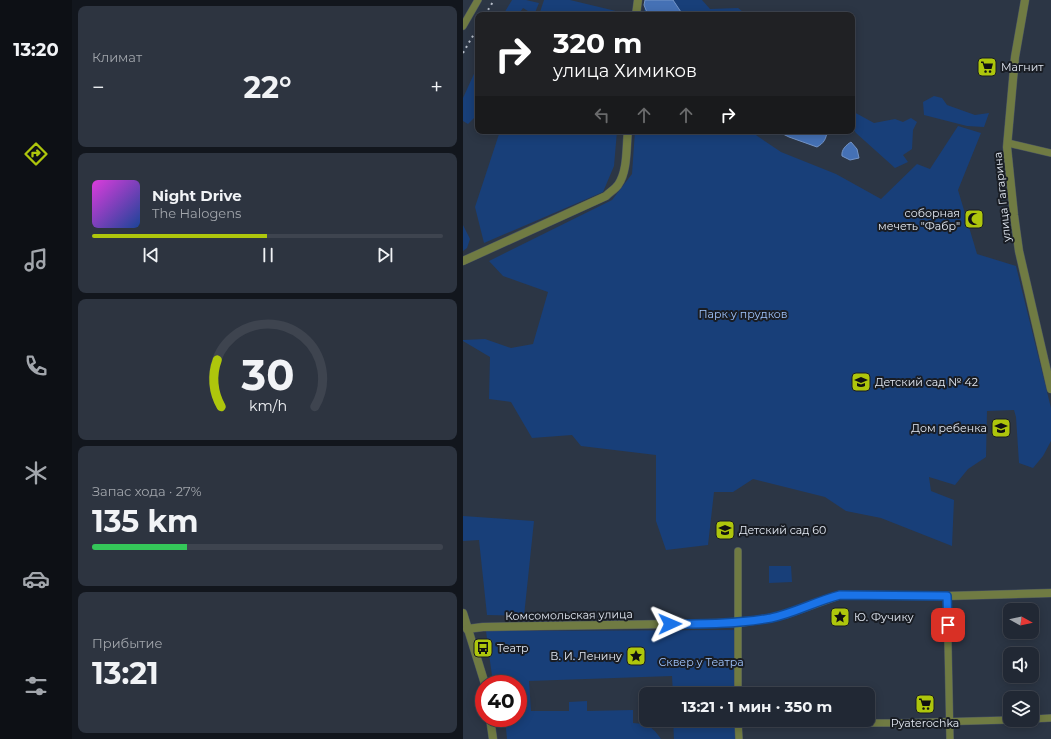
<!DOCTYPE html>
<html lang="ru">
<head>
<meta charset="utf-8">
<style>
  body { margin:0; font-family:Montserrat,sans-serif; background:#2d3440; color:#f1f3f6; height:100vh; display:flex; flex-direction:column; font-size:15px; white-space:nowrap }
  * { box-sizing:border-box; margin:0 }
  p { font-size:13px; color:#a2a6ac }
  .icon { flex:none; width:22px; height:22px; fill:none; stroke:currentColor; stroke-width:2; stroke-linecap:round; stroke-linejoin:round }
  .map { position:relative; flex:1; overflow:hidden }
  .drawer { display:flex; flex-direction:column; gap:6px; padding:6px; background:#12161d; width:391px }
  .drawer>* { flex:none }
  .top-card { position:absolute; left:12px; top:12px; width:380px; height:122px; border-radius:8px; box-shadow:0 2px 10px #0003,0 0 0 1px #3e444f; background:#202124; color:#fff; overflow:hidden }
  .needle { width:26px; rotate:98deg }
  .controls { position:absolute; left:540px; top:603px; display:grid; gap:8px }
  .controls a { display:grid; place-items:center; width:36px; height:36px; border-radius:8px; background:#212834; box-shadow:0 2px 10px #0003,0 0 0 1px #3e444f; font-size:20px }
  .speed { position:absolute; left:12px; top:675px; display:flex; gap:8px; font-size:20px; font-weight:700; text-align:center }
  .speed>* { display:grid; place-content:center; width:52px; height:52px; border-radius:50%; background:#212834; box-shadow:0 2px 10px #0003,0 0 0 1px #3e444f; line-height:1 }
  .speed .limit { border:6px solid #d22; background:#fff; color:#111 }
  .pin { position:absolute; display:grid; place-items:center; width:34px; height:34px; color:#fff; margin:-17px; border-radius:8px; box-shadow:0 2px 6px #0006 }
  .me { position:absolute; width:44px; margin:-22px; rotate:89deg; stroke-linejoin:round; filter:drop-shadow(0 0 3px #0008) }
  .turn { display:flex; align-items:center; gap:14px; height:84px; padding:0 12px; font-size:18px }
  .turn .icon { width:52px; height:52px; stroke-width:2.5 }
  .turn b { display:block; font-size:28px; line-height:34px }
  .lanes { display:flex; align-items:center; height:38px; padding:0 12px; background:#0003; justify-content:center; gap:20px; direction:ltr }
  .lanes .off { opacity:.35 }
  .big { font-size:30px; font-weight:700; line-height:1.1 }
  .drawer .card { flex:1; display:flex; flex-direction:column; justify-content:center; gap:6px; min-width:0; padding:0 14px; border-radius:8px; background:#2d3440 }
  .drawer .dial { align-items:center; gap:0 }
  .dial svg { height:104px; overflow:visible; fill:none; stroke:#3e444f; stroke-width:7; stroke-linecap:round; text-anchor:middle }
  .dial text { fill:#f1f3f6; stroke:none }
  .song { display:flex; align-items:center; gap:12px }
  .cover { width:48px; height:48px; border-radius:6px; background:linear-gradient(135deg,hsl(300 70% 55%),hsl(220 70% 35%)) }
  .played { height:4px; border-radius:2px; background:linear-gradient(90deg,#aec60c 50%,#3e444f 50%) }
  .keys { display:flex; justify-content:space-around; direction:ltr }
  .heat { display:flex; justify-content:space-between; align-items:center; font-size:22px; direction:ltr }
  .charge { height:6px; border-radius:3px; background:linear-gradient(90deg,#34c759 27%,#3e444f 0) }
  .trip { position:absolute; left:176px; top:687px; width:236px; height:40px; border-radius:8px; background:#212834; box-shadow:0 2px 10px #0003,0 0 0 1px #3e444f; font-weight:700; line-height:40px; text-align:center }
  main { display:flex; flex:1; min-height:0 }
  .menu { display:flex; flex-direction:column; width:72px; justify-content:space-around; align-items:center; background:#0d1015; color:#a2a6ac }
  .menu .icon { width:28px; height:28px }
  .menu .current { color:#aec60c }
  .menu b { font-size:18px; color:#f1f3f6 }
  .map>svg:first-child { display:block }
  .green { fill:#183f79 }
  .water { fill:#4571b5; stroke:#7495c8 }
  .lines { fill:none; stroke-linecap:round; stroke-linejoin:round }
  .minor-casing { stroke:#495361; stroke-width:8 }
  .tertiary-casing { stroke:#495361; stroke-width:9 }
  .minor { stroke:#707b43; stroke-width:7 }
  .tertiary { stroke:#707b43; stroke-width:8 }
  .rail { stroke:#b7bec9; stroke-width:2; stroke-dasharray:2 4; stroke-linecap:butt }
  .route-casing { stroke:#114b97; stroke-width:10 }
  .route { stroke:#1a73e8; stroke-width:7 }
  .labels { text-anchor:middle; stroke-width:4; stroke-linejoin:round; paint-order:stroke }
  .poi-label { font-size:11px; fill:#e3e9f3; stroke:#191d24; text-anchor:start }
  .street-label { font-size:11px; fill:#e3e9f3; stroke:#191d24 }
  .park-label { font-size:11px; fill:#a0c4fc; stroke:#191d24 }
</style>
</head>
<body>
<main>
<nav class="menu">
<b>13:20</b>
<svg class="icon current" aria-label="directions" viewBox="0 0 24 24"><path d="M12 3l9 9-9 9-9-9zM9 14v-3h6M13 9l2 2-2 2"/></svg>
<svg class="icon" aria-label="music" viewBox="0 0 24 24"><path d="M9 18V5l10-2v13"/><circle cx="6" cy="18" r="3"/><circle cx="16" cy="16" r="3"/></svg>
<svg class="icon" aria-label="phone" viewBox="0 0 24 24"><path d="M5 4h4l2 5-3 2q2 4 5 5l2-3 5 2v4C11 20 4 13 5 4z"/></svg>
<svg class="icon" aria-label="climate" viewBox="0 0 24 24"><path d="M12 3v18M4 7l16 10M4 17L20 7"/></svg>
<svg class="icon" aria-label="car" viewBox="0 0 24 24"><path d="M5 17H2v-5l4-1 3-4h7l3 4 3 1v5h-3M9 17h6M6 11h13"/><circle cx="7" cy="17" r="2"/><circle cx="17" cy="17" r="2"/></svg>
<svg class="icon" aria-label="filters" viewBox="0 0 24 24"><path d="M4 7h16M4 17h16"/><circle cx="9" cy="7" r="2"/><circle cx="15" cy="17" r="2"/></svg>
</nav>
<section class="drawer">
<div class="card"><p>Климат</p>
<div class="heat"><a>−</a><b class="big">22°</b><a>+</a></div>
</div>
<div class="card">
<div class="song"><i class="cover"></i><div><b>Night Drive</b><p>The Halogens</p></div></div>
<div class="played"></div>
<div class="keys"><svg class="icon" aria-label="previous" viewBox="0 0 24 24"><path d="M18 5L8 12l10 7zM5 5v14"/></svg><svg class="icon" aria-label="pause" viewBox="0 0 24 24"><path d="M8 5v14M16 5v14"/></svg><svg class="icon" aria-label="next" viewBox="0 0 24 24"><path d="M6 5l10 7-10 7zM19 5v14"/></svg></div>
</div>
<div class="card dial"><svg viewBox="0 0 100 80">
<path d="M14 69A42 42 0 1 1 86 69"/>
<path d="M14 69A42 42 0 0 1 11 33" stroke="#aec60c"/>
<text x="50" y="56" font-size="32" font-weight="700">30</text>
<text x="50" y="72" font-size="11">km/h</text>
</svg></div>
<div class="card"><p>Запас хода · 27%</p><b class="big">135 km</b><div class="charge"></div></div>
<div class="card"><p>Прибытие</p><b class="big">13:21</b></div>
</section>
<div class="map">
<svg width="588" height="739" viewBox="0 0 588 739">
  <rect width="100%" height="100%" fill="#2c3645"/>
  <g class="green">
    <path d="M 49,0 L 63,0 L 76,3 L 71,15 L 64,15 L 65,11 L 60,8 L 55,15 L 40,15 Z"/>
    <path d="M 81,0 L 107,0 L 161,13 L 161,15 L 76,15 Z"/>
    <path d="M 182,0 L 239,0 L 247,9 L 275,8 L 284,15 L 181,15 Z"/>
    <path d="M 15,65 L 15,114 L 5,124 L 0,121 L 0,98 Z"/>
    <path d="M 471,96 L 479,98 L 484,105 L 512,115 L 526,113 L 521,127 L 504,126 L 461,115 L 460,102 Z"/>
    <path d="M 389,111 L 411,123 L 432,119 L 440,122 L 448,118 L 454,122 L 450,130 L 449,149 L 440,155 L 445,162 L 432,168 L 393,133 L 389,127 Z"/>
    <path d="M 495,126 L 518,133 L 495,190 L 514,254 L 553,266 L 588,408 L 588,441 L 580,456 L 570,468 L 556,463 L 553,417 L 551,410 L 524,411 L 523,457 L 505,469 L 492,485 L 466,477 L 468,491 L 491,500 L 489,546 L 418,518 L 383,511 L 362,497 L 290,479 L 270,492 L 251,492 L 245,545 L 203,550 L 193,521 L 193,455 L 118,446 L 109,435 L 69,438 L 48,402 L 26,399 L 27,357 L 0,341 L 0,340 L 22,339 L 48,348 L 70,344 L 85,292 L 40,276 L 26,261 L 149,200 L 169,174 L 172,131 L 287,131 L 318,152 L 373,174 L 418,199 L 454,164 L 467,169 Z"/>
    <path d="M 37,131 L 154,131 L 151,166 L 140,192 L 21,243 L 12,207 Z"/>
    <path d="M 0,225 L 7,239 L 4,248 L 0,251 Z"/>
    <path d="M 0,516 L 71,521 L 61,616 L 24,615 L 16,540 L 0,541 Z"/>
    <path d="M 306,566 L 328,566 L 329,582 L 306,583 Z"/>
    <path d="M 272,630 L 272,694 L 210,694 L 209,676 L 66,681 L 68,711 L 106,711 L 106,702 L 124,701 L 124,711 L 170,710 L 170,723 C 185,724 190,727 198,739 L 44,739 L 42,718 L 55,718 L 55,684 L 33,684 L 29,676 L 23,631 Z"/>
    <path d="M 210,720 L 272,720 L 272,739 L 211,739 Z"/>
  </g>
  <g class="water">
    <path d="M 182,0 L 210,0 L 220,15 L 185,15 L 181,5 Z"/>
    <path d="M 314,131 L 364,131 L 364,132 C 363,139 361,143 354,147 L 326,137 Z"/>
    <path d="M 388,142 L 394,149 L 396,158 L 387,160 L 379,156 C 378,150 383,145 388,142 Z"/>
  </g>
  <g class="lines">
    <g class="minor-casing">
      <g id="minor">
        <path d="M 0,26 L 15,0"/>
        <path d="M 545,143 L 588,153"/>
        <path d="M 275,551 L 275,694"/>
        <path d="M 484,596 L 487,739"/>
        <path d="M 569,719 L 588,718"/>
        <path d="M 275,720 L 276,739"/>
        <path d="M 275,723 L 432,723 L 547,720"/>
      </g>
    </g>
    <g class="tertiary-casing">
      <g id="tertiary">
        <path d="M 562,0 L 552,57 L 544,147 L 551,215 L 556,251 L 588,389"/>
        <path d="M 173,15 L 175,0"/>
        <path d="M 0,261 L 143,196 C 147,192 152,189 155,185 C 165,171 163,147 165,131"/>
        <path d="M 0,613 L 22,684"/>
        <path d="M 4,629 L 20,627 L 275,623 L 308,618 L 324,614 L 377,595 L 484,596 L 588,593"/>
        <path d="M 27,718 L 30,739"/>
      </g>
    </g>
    <use href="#minor" class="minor"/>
    <use href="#tertiary" class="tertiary"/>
    <g class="rail">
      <path d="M 22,15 L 31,0"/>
      <path d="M 0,53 L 15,27"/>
    </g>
  </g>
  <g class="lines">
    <g class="route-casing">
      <path id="route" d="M 207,624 C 241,624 274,624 308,618 C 332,613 353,601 377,595 L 484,596 L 485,625"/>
    </g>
    <use href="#route" class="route"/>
  </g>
  <defs>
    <g id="supermarket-square" transform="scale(1)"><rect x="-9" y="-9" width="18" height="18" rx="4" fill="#aec60c" stroke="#191d24"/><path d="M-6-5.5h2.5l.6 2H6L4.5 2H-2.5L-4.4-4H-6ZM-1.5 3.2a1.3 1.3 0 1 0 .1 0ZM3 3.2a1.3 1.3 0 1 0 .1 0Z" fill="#111"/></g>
    <g id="mosque-square" transform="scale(1)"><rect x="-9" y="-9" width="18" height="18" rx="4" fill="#aec60c" stroke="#191d24"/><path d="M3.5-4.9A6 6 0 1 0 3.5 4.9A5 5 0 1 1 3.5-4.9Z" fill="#111"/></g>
    <g id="school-square" transform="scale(1)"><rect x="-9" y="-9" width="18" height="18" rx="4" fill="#aec60c" stroke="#191d24"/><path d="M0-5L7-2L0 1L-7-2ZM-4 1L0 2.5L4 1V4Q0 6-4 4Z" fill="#111"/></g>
    <g id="sight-square" transform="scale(1)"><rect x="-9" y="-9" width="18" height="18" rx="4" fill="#aec60c" stroke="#191d24"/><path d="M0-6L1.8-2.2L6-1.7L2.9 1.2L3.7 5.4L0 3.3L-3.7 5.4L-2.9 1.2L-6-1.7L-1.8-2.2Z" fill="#111"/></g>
    <g id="bus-square" transform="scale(1)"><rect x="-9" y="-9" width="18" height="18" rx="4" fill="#aec60c" stroke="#191d24"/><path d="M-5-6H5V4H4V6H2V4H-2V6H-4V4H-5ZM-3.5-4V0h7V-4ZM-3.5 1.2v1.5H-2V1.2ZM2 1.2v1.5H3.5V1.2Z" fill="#111"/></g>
  </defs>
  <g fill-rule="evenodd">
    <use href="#supermarket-square" x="524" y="67"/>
    <use href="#mosque-square" x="511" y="219"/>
    <use href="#school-square" x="398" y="382"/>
    <use href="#school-square" x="538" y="428"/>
    <use href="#school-square" x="262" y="530"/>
    <use href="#sight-square" x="377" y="617"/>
    <use href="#bus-square" x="20" y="648"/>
    <use href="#sight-square" x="173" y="656"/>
    <use href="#supermarket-square" x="462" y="704"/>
  </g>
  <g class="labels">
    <g class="poi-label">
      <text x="538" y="71">Магнит</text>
      <text x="497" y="217" text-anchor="end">соборная<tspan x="497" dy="13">мечеть "Фабр"</tspan></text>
      <text x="412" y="386">Детский сад № 42</text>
      <text x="524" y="432" text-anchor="end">Дом ребенка</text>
      <text x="276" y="534">Детский сад 60</text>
      <text x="391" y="621">Ю. Фучику</text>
      <text x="34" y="652">Театр</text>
      <text x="159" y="660" text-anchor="end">В. И. Ленину</text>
      <text x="462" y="727" text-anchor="middle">Pyaterochka</text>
    </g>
    <g class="street-label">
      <text transform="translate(539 197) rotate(-96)" y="4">улица Гагарина</text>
      <text transform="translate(106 615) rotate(-1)" y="4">Комсомольская улица</text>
    </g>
    <g class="park-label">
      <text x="280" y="318">Парк у прудков</text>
      <text x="238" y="666">Сквер у Театра</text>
    </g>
  </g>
</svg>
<div class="controls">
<a><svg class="needle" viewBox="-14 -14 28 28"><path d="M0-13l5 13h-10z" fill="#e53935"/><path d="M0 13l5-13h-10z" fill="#a2a6ac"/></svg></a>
<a><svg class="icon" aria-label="sound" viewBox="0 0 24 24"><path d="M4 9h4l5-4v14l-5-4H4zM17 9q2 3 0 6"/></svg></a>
<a><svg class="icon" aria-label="layers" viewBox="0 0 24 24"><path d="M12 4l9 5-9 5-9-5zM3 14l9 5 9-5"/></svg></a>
</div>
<div class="speed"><div class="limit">40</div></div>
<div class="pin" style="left:485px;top:625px;background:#d93025"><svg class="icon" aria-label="arrive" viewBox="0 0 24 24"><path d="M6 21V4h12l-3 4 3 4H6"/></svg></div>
<svg class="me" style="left:207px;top:624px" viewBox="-20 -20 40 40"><path d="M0-17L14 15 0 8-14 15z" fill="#1a73e8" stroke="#fff" stroke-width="4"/></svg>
<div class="trip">13:21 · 1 мин · 350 m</div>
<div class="top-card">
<div class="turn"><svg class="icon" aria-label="right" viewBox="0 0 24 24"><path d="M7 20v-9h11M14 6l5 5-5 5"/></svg><div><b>320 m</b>улица Химиков</div></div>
<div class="lanes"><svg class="icon off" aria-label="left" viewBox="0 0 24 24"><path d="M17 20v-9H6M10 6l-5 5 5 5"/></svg><svg class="icon off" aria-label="ahead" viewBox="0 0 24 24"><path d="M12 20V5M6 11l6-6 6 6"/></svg><svg class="icon off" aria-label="ahead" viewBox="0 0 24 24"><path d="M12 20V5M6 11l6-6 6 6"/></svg><svg class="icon" aria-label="right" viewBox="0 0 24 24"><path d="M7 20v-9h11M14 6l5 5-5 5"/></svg></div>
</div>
</div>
</main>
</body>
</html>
